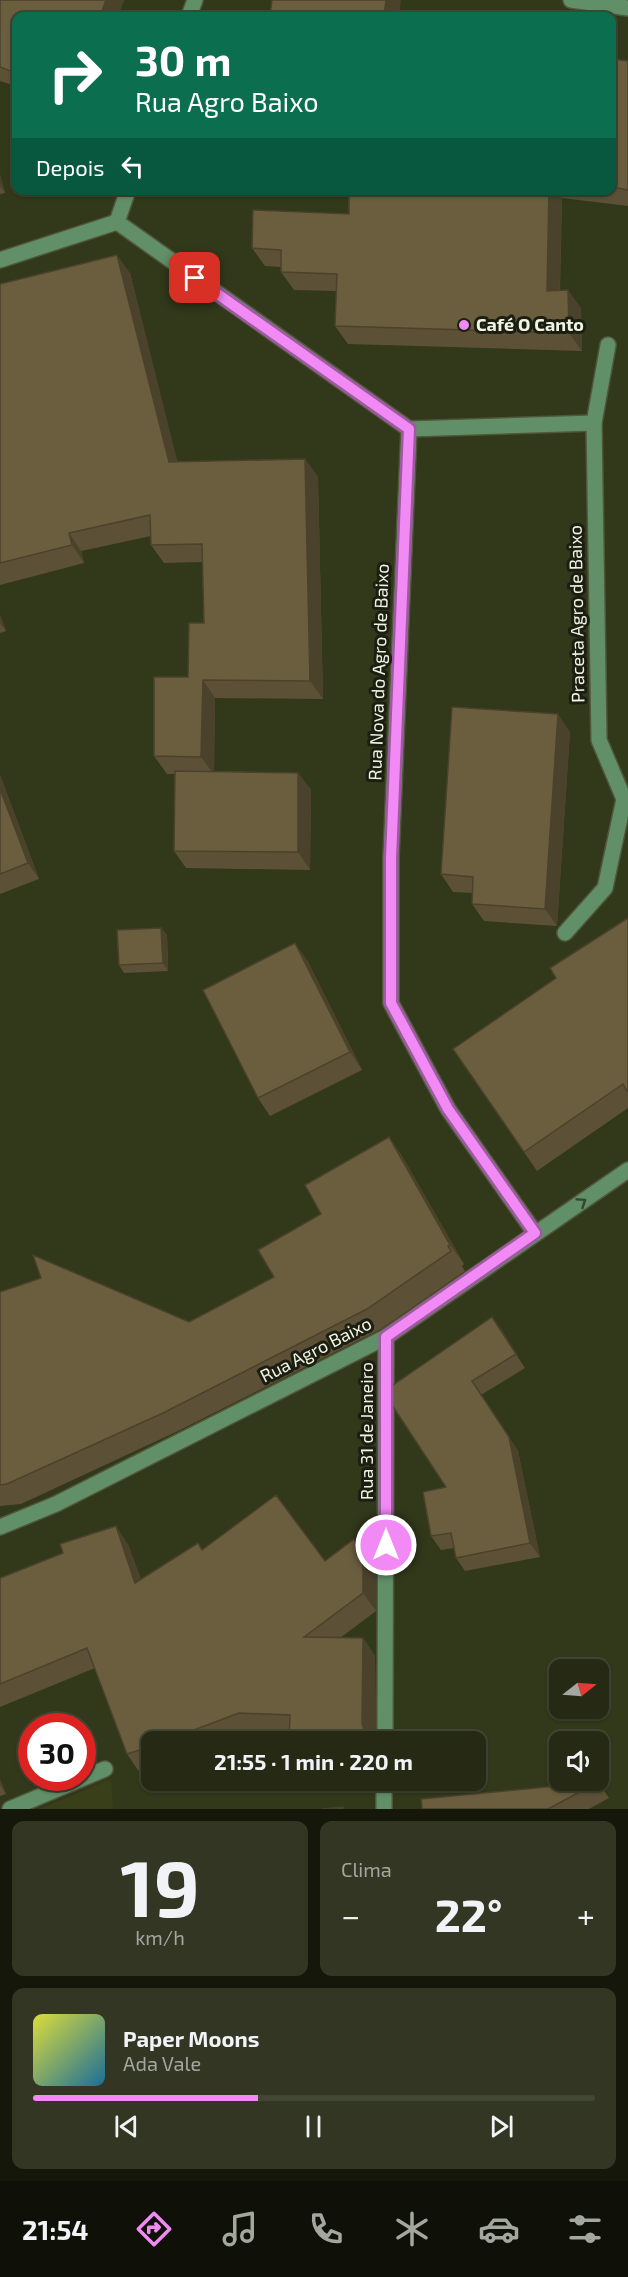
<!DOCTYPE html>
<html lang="pt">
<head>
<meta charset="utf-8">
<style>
  body { margin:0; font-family:"Exo 2",sans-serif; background:#323622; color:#f1f3f6; height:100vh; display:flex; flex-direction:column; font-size:22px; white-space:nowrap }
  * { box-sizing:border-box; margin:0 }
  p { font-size:20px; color:#a4a7a0 }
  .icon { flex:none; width:33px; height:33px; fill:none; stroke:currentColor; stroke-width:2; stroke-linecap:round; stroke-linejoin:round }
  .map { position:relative; height:1809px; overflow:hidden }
  .side { display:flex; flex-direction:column; gap:12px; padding:12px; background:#15170b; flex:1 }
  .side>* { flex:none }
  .hud { position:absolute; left:12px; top:12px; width:604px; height:183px; border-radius:12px; box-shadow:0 2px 4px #0004,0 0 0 2px #424634; background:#0b6e4f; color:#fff; overflow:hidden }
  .needle { width:39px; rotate:73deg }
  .fabs { position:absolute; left:549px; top:1659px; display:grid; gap:12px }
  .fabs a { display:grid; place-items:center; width:60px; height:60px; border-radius:12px; background:#262a14; box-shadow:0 2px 4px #0004,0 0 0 2px #424634; font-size:30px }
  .speed { position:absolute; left:18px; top:1713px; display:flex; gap:12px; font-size:30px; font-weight:700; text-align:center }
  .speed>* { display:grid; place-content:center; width:78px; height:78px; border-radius:50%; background:#262a14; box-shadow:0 2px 4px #0004,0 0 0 2px #424634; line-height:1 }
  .speed .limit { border:9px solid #d22; background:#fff; color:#111 }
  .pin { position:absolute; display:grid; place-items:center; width:51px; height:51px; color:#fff; margin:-26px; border-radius:12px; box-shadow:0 3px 9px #0006 }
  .me { position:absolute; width:66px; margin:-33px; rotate:0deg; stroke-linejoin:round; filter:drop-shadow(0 0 4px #0008) }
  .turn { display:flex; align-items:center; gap:21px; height:126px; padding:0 24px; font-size:27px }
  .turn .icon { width:78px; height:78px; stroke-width:2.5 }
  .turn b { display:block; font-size:42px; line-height:51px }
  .then { display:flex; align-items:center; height:57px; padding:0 24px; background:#0003; gap:12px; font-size:22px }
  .big { font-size:45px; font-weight:700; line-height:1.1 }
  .side .card { flex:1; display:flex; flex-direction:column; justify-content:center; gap:9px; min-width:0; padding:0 21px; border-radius:12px; background:#323622 }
  .side .dial { align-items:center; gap:0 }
  .dial b { font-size:78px; line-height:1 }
  .song { display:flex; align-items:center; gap:18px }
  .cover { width:72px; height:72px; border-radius:9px; background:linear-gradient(135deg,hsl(60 70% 55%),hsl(200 70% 35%)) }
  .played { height:6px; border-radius:3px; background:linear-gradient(90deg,#f18af4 40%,#424634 40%) }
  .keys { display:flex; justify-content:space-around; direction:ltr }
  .heat { display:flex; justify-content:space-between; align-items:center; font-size:33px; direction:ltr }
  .side .tiles { flex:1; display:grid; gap:12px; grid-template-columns:1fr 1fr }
  .card:last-child { grid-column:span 2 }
  .trip { position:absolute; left:141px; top:1731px; width:345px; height:60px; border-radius:12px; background:#262a14; box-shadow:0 2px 4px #0004,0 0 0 2px #424634; font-weight:700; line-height:60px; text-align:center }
  .tab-bar { display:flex; height:96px; justify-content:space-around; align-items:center; background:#0f1108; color:#a4a7a0 }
  .tab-bar .icon { width:42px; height:42px }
  .tab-bar .on { color:#f18af4 }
  .tab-bar b { font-size:27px; color:#f1f3f6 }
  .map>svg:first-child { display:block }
  .built { fill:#383f19 }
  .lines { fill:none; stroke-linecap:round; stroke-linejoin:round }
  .minor-casing { stroke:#50563a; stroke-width:18 }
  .minor { stroke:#618f68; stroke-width:15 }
  .wall { fill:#5c5136 }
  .shaded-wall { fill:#4b422c }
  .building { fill:#6b5e3f; stroke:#4b422c; stroke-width:1.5 }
  .oneway { stroke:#34462f }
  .route-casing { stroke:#9d5a9f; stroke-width:15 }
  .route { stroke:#f18af4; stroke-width:10 }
  .poi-dot { fill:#f18af4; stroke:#1b1e11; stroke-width:2 }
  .labels { text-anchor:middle; stroke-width:6; stroke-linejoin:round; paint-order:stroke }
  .poi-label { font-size:18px; font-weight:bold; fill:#f0f5e3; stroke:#1b1e11; text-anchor:start }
  .street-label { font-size:18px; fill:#f0f5e3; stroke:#1b1e11 }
</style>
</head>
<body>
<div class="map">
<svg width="628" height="1809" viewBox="0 0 628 1809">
  <rect width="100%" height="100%" fill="#32381a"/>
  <path class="built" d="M 111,1779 L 113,1809 L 40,1809 Z"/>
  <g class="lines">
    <g class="minor-casing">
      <g id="minor">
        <path d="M 571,0 L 628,8"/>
        <path d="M 189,16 L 195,0"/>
        <path d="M 117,222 L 409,429"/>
        <path d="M 117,222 L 128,190"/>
        <path d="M 0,260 L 117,222"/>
        <path d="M 409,429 L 391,858 L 391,1003 L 448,1109 L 535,1233"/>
        <path d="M 409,429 L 594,423"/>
        <path d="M 565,933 L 605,888 L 624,799 L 599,740 L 594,423 L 608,345"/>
        <path d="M 0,1527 L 56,1504 L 386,1337 L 628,1170"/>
        <path d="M 385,1742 L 386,1337"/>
        <path d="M 10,1809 L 105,1769"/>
        <path d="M 384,1809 L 384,1780"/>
      </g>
    </g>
    <use href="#minor" class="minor"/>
  </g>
  <g class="wall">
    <path d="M 0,0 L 124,0 L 118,16 L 16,16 L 16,86 L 0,81 Z"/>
    <path d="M 612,59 L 628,61 L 628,206 L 562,198 L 560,290 L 581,308 L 582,351 L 348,344 L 335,326 L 337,291 L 294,290 L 281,272 L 281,267 L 265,266 L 252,248 L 349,214 L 349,190 L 612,190 Z"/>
    <path d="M 0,175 L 5,193 L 0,194 Z"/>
    <path d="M 130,273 L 177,462 L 305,459 L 318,477 L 323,699 L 215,698 L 214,771 L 298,773 L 311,790 L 310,870 L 186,868 L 174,851 L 175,774 L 167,774 L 154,756 L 188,677 L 204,623 L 202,562 L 164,563 L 151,545 L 151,536 L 81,551 L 84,563 L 0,585 L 0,284 Z"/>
    <path d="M 0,615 L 6,631 L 0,633 Z"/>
    <path d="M 570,732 L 557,926 L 484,921 L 472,904 L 473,893 L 453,892 L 441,874 Z"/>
    <path d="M 0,775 L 39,879 L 0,894 Z"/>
    <path d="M 628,918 L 628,1108 L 537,1171 L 453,1049 L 556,978 Z"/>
    <path d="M 161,928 L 167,935 L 168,971 L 124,973 L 119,965 Z"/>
    <path d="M 307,960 L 362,1070 L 270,1116 L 258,1098 Z"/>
    <path d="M 389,1137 L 402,1156 L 464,1264 L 462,1266 L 465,1271 L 381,1329 L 176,1432 L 21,1504 L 0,1506 L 0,1292 L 189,1322 L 274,1277 L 321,1214 Z"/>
    <path d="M 492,1317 L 525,1368 L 481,1395 L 518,1451 L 540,1557 L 465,1571 L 456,1558 L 454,1548 L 441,1550 L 431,1536 L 446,1487 L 386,1396 Z"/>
    <path d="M 128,1544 L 141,1580 L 203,1550 L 325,1561 L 363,1551 L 376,1570 L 376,1611 L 340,1638 L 363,1638 L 375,1656 L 376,1742 L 289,1742 L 290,1733 L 251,1731 L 224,1742 L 152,1742 L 152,1769 L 140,1773 L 127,1754 L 95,1668 L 0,1707 L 0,1578 Z"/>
    <path d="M 0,1779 L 6,1794 L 0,1796 Z"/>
    <path d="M 598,1782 L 609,1798 L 589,1809 L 422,1809 Z"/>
  </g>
  <g class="shaded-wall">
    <path d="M 106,0 L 124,0 L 118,16 L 100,16 Z"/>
    <path d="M 386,0 L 401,0 L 399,16 L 384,16 Z"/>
    <path d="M 0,175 L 5,193 L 0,186 Z"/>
    <path d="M 549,190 L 557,190 L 562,198 L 559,309 L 547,291 Z"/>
    <path d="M 117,255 L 130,273 L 182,480 L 169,462 Z"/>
    <path d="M 568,290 L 581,308 L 582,351 L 569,333 Z"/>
    <path d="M 305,459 L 318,477 L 323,699 L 310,681 Z"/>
    <path d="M 69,533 L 81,551 L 84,563 L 72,545 Z"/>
    <path d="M 0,615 L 6,631 L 0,623 Z"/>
    <path d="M 203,680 L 215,698 L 214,775 L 201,757 Z"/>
    <path d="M 558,714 L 570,732 L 557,926 L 545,909 Z"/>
    <path d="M 298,773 L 311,790 L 310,870 L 298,852 Z"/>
    <path d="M 0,775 L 39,879 L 28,863 L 0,789 Z"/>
    <path d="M 161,928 L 167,935 L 168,971 L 163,963 Z"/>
    <path d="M 295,943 L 307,960 L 362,1070 L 350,1052 Z"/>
    <path d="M 389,1137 L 402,1156 L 464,1264 L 450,1245 Z"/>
    <path d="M 492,1317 L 502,1330 L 525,1368 L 516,1354 Z"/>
    <path d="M 481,1395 L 518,1451 L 540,1557 L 530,1543 Z"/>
    <path d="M 116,1526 L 128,1544 L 148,1602 L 135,1583 Z"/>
    <path d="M 363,1551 L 376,1570 L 376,1611 L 363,1593 Z"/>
    <path d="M 363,1638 L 375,1656 L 376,1742 L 369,1742 L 362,1724 Z"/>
    <path d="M 0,1779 L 6,1794 L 0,1785 Z"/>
  </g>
  <g class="building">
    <path d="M 0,0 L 106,0 L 100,16 L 16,16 L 16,73 L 0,67 Z"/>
    <path d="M 272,0 L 386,0 L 384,16 L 270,16 Z"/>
    <path d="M 612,59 L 628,61 L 628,190 L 612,187 Z"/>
    <path d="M 349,190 L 549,190 L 547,291 L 568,290 L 569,333 L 335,326 L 337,274 L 281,272 L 281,250 L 252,248 L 253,210 L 349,214 Z"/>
    <path d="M 117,255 L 169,462 L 305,459 L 310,681 L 203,680 L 201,757 L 154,756 L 154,677 L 188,677 L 189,623 L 204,623 L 202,544 L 151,545 L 150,515 L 69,533 L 72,545 L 0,563 L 0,284 Z"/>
    <path d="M 452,707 L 558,714 L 545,909 L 472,904 L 473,877 L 441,874 Z"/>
    <path d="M 175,771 L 298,773 L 298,852 L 174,851 Z"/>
    <path d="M 0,789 L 28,863 L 0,874 Z"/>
    <path d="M 628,918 L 628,1090 L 627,1091 L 623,1084 L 524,1152 L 453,1049 L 556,978 L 550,968 Z"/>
    <path d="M 161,928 L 163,963 L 119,965 L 117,930 Z"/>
    <path d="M 295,943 L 350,1052 L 258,1098 L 203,990 Z"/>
    <path d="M 389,1137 L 450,1245 L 448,1246 L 451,1251 L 367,1309 L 163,1413 L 7,1484 L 0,1485 L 0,1292 L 41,1278 L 33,1255 L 189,1322 L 274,1277 L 258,1250 L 321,1214 L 305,1185 Z"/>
    <path d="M 492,1317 L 516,1354 L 472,1381 L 509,1437 L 530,1543 L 456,1558 L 451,1533 L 431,1536 L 423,1492 L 446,1487 L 386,1396 L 386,1390 Z"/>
    <path d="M 276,1495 L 325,1561 L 354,1539 L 363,1551 L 363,1593 L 304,1637 L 363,1638 L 362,1724 L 364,1729 L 369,1733 L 369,1742 L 289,1742 L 290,1715 L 239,1713 L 162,1742 L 152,1742 L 152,1746 L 127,1754 L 87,1648 L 0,1684 L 0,1578 L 63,1553 L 60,1544 L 116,1526 L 135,1583 L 198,1543 L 202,1550 Z"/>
    <path d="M 598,1782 L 548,1809 L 422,1809 L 421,1799 Z"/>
    <path d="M 343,1807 L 343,1809 L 322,1809 Z"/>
  </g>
  <defs><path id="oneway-chevron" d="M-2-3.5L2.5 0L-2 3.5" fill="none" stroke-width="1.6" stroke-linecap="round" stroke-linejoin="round" transform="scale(1.5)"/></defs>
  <use class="oneway" href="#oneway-chevron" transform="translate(582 1202) rotate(-34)"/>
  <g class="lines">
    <g class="route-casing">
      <path id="route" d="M 195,278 L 409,429 L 391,858 L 391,1003 L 448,1109 L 535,1233 L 386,1337 L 386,1545"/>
    </g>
    <use href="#route" class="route"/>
  </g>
  <circle class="poi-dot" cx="464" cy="325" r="6"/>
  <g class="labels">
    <g class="poi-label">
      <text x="476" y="331">Café O Canto</text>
    </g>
    <g class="street-label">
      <text transform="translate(577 614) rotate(-91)" y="6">Praceta Agro de Baixo</text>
      <text transform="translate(379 672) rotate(-88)" y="6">Rua Nova do Agro de Baixo</text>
      <text transform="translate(316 1350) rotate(-27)" y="6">Rua Agro Baixo</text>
      <text transform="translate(367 1431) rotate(-90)" y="6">Rua 31 de Janeiro</text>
    </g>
  </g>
</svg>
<div class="fabs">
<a><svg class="needle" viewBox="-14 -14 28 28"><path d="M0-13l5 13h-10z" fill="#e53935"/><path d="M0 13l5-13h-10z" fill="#a4a7a0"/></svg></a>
<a><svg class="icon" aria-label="sound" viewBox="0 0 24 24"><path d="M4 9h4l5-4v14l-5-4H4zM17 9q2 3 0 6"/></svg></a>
</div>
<div class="speed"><div class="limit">30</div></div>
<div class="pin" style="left:195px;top:278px;background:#d93025"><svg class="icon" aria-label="arrive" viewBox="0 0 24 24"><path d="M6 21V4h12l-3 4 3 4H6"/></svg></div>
<svg class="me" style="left:386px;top:1545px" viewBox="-20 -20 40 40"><circle r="17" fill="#f18af4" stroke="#fff" stroke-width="3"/><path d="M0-11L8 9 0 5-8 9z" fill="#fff"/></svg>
<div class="trip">21:55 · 1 min · 220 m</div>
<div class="hud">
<div class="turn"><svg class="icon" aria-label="right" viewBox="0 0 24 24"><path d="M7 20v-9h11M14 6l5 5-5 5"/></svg><div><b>30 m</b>Rua Agro Baixo</div></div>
<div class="then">Depois<svg class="icon" aria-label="left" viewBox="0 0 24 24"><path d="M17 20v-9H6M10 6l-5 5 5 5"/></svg></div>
</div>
</div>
<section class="side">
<div class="tiles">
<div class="card dial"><b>19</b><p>km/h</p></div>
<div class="card"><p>Clima</p>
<div class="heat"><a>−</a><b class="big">22°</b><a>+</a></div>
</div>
<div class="card">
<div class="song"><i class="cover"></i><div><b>Paper Moons</b><p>Ada Vale</p></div></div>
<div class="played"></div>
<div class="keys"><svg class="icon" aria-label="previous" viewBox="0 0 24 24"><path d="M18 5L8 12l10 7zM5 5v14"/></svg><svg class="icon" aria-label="pause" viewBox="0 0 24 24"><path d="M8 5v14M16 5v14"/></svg><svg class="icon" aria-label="next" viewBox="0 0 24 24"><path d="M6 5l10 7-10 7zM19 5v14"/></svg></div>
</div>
</div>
</section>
<nav class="tab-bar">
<b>21:54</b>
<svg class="icon on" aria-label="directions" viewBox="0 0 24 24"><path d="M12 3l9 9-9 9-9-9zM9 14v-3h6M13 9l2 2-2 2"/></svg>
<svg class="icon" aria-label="music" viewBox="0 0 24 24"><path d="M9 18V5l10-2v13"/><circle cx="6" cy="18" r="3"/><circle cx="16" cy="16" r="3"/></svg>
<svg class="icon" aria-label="phone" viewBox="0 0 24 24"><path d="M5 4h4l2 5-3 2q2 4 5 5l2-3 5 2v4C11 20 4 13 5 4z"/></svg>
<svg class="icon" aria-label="climate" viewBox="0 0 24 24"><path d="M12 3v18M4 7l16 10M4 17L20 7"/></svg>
<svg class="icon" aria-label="car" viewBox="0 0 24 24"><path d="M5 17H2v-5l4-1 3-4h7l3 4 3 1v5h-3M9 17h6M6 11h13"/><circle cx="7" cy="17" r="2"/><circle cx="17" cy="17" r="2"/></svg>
<svg class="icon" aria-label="filters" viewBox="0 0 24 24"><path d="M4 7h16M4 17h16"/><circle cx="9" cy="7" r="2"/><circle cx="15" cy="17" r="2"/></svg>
</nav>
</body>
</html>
